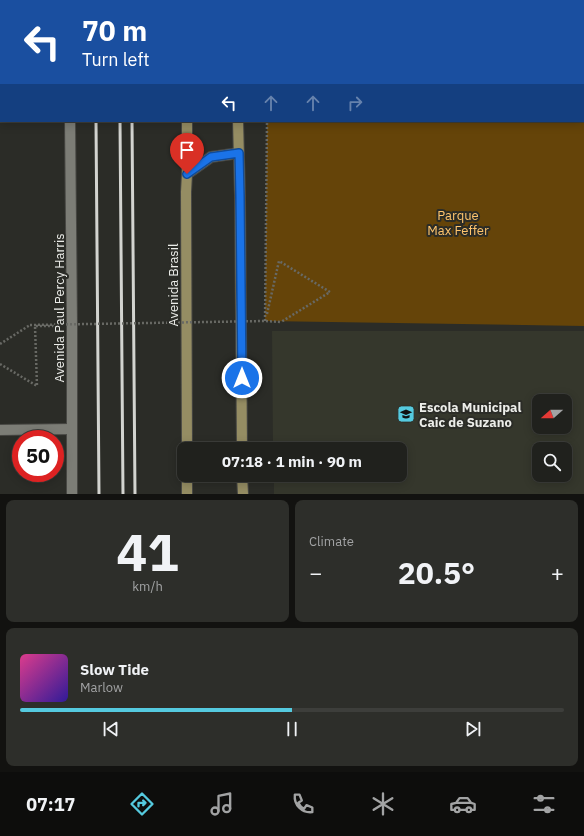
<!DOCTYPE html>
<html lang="en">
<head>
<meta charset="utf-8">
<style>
  body { margin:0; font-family:"IBM Plex Sans",sans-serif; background:#2d2e2a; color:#f1f3f6; height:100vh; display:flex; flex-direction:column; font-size:15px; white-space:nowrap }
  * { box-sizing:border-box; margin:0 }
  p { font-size:13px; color:#a2a3a4 }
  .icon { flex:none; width:22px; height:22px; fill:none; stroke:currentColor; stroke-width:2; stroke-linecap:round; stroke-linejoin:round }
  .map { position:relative; height:494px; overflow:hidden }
  .sheet { display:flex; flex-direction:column; gap:6px; padding:6px; background:#121210; flex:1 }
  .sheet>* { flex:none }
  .guide { position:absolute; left:0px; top:0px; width:584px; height:122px; box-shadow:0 2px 10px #0003,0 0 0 1px #3d3e3b; background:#1a4fa0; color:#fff; overflow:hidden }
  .needle { width:26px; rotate:249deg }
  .fabs { position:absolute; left:532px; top:394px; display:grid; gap:8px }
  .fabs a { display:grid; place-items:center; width:40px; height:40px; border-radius:8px; background:#20211d; box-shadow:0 2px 10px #0003,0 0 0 1px #3d3e3b; font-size:20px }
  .speed { position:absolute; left:12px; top:430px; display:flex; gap:8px; font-size:20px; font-weight:700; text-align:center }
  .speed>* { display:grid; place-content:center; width:52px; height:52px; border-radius:50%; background:#20211d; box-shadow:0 2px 10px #0003,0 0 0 1px #3d3e3b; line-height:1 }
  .speed .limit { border:6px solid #d22; background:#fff; color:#111 }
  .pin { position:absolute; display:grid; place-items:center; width:34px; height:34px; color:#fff; margin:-41px -17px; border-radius:50% 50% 50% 0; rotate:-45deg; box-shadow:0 0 4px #0007 }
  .pin .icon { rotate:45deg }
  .me { position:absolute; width:44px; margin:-22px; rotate:0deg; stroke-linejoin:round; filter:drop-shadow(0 0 3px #0008) }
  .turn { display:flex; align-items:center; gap:14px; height:84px; padding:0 16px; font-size:18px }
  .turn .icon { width:52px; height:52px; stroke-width:2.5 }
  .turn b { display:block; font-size:28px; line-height:34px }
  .lanes { display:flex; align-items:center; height:38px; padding:0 16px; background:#0003; justify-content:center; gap:20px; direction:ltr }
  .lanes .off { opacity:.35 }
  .big { font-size:30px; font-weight:800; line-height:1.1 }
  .sheet .widget { flex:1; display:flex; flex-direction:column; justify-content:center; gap:6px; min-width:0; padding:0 14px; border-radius:8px; background:#2d2e2a }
  .sheet .dial { align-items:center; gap:0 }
  .dial b { font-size:52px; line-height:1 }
  .song { display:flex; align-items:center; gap:12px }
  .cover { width:48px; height:48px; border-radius:6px; background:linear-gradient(135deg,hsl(330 70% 55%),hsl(250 70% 35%)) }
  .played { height:4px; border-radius:2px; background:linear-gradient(90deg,#55cadf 50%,#3d3e3b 50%) }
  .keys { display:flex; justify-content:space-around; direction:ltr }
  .heat { display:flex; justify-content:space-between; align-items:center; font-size:22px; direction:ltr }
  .sheet .tiles { flex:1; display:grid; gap:6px; grid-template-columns:1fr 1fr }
  .widget:last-child { grid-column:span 2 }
  .trip { position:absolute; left:177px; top:442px; width:230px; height:40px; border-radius:8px; background:#20211d; box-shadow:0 2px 10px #0003,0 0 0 1px #3d3e3b; font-weight:800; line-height:40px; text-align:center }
  .menu { display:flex; height:64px; justify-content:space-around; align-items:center; background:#0d0d0c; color:#a2a3a4 }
  .menu .icon { width:28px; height:28px }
  .menu .current { color:#55cadf }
  .menu b { font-size:18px; color:#f1f3f6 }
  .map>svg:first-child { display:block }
  .built { fill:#35372c; fill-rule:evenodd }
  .green { fill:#654409 }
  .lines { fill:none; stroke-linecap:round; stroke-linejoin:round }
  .minor-casing { stroke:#484844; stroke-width:12 }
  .tertiary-casing { stroke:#484844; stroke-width:12 }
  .secondary-casing { stroke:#484844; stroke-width:12 }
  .path { stroke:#686964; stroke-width:2.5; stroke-dasharray:2 2; stroke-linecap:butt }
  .minor { stroke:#7c7d76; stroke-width:10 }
  .tertiary { stroke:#7c7d76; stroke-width:10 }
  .secondary { stroke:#958d63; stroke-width:10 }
  .rail { stroke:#d3d4d0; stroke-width:3 }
  .path-bridge { stroke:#686964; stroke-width:2.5; stroke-dasharray:2 2; stroke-linecap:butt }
  .route-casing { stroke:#114b97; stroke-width:10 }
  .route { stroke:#1a73e8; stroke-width:7 }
  .labels { text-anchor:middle; stroke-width:4; stroke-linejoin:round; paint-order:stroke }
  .park-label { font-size:13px; fill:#ffc56d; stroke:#2b2c27 }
  .street-label { font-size:13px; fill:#ecede9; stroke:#2b2c27 }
  .poi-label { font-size:13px; font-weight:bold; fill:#ecede9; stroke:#2b2c27; text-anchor:start }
</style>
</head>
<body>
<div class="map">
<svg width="584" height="494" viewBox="0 0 584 494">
  <rect width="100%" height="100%" fill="#2b2c27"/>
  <path class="built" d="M 272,331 L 584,331 L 584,494 L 274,494 L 274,475 L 400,475 L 400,449 L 273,449 ZM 539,401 L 565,401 L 565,427 L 539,427 ZM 539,449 L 565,449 L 565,475 L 539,475 Z"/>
  <path class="green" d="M 268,0 L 584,0 L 584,326 L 265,321 L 267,121 L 583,121 L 583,1 L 268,1 Z"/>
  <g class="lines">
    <g class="minor-casing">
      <path id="minor" d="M 0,430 L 72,429"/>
    </g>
    <g class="tertiary-casing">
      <g id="tertiary">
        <path d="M 69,0 L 69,1"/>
        <path d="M 70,121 L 72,326 L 72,494"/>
      </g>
    </g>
    <g class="secondary-casing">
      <g id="secondary">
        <path d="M 186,0 L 186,1"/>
        <path d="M 237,0 L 237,1"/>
        <path d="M 187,121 L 187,174 L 186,192 L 187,449"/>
        <path d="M 238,121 L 240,196 L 242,449"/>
        <path d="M 187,174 L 211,157 L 239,153"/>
        <path d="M 187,475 L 187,494"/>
        <path d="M 242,475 L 243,494"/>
      </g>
    </g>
    <g class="path">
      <path d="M 426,0 L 426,1"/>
      <path d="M 268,1 L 268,0"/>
      <path d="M 583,41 L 584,41"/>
      <path d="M 267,314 L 279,261 L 330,292 L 281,322"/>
      <path d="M 265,321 L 267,121"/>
      <path d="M 0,344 L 30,325"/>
      <path d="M 0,364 L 37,386 L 35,326 L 56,326"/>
    </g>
    <use href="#minor" class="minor"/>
    <use href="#tertiary" class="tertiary"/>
    <use href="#secondary" class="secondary"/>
    <g class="rail">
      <path d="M 95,0 L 95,1"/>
      <path d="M 119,0 L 119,1"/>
      <path d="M 131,0 L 131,1"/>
      <path d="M 96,121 L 99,494"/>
      <path d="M 120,121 L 123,494"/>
      <path d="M 132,121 L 135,494"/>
    </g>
    <path class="path-bridge" d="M 30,325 L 265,321 L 281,322"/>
  </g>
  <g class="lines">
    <g class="route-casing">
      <path id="route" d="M 187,174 L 211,157 L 239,153 L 240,196 L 242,378"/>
    </g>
    <use href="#route" class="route"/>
  </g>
  <defs>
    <g id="school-square" transform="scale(0.9)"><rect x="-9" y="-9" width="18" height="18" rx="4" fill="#55cadf" stroke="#2b2c27"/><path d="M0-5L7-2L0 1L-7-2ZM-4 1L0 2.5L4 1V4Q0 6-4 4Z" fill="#111"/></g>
  </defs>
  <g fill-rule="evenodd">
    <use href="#school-square" x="406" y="414"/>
  </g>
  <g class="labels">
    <g class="park-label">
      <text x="458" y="220">Parque<tspan x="458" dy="15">Max Feffer</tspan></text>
    </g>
    <g class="street-label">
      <text transform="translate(173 285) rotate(-90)" y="5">Avenida Brasil</text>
      <text transform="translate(59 308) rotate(-90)" y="5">Avenida Paul Percy Harris</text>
    </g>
    <g class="poi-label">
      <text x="419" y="412">Escola Municipal<tspan x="419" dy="15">Caic de Suzano</tspan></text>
    </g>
  </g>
</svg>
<div class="fabs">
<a><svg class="needle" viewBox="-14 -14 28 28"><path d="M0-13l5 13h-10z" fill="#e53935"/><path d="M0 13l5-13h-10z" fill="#a2a3a4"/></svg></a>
<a><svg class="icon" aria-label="search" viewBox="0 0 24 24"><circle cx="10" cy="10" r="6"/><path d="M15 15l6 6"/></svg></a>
</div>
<div class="speed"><div class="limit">50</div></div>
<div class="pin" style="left:187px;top:174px;background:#d93025"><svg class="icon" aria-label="arrive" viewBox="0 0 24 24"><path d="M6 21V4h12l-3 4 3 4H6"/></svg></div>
<svg class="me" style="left:242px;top:378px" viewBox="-20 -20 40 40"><circle r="17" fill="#1a73e8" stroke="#fff" stroke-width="3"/><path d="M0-11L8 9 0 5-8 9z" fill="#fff"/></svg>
<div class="trip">07:18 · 1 min · 90 m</div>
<div class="guide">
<div class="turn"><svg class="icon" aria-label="left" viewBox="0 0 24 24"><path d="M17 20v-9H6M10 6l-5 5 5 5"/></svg><div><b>70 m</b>Turn left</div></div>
<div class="lanes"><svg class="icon" aria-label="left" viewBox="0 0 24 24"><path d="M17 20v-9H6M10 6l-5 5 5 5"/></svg><svg class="icon off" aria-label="ahead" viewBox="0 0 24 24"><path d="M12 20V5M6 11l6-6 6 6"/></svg><svg class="icon off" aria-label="ahead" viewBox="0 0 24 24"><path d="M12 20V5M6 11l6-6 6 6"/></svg><svg class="icon off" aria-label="right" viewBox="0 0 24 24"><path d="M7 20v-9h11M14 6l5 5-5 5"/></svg></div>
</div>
</div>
<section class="sheet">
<div class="tiles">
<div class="widget dial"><b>41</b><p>km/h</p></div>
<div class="widget"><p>Climate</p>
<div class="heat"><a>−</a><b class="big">20.5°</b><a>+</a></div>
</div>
<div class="widget">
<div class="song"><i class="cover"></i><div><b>Slow Tide</b><p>Marlow</p></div></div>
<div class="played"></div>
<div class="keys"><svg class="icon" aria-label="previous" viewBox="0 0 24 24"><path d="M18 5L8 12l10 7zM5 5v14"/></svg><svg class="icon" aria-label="pause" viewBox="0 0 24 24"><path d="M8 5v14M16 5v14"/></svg><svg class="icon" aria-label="next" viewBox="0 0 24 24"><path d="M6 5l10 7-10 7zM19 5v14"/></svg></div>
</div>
</div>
</section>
<nav class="menu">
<b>07:17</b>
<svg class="icon current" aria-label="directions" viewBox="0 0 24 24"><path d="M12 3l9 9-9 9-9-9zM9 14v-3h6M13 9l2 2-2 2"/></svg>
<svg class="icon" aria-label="music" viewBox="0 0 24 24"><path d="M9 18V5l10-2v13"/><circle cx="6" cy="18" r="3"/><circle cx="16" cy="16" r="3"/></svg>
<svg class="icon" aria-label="phone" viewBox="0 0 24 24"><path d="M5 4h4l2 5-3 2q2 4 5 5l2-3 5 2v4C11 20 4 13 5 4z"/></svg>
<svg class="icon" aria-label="climate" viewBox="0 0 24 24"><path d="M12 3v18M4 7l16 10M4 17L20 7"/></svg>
<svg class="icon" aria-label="car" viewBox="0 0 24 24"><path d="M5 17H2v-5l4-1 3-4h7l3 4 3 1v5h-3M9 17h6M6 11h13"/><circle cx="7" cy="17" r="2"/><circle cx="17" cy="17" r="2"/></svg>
<svg class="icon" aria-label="filters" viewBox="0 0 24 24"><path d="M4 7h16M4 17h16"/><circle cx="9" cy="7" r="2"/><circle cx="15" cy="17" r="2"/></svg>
</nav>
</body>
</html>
